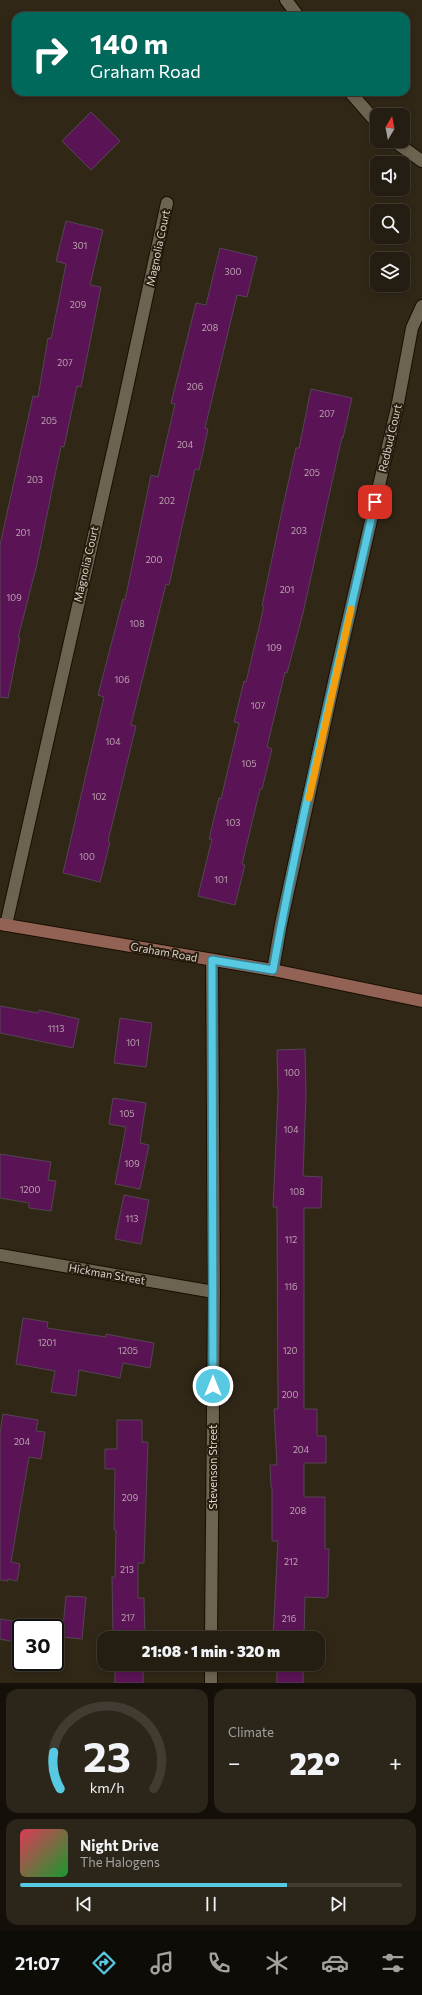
<!DOCTYPE html>
<html lang="en">
<head>
<meta charset="utf-8">
<style>
  body { margin:0; font-family:Commissioner,sans-serif; background:#2c261a; color:#f1f3f6; height:100vh; display:flex; flex-direction:column; font-size:15px; white-space:nowrap }
  * { box-sizing:border-box; margin:0 }
  p { font-size:13px; color:#a3a29f }
  .icon { flex:none; width:22px; height:22px; fill:none; stroke:currentColor; stroke-width:2; stroke-linecap:round; stroke-linejoin:round }
  .map { position:relative; height:1683px; overflow:hidden }
  .details { display:flex; flex-direction:column; gap:6px; padding:6px; background:#141009; flex:1 }
  .details>* { flex:none }
  .guide { position:absolute; left:12px; top:12px; width:398px; height:84px; border-radius:12px; box-shadow:0 2px 6px #0003,0 0 0 1px #413b31; background:#00695c; color:#fff; overflow:hidden }
  .needle { width:26px; rotate:10deg }
  .buttons { position:absolute; left:370px; top:108px; display:grid; gap:8px }
  .buttons a { display:grid; place-items:center; width:40px; height:40px; border-radius:8px; background:#241d11; box-shadow:0 2px 6px #0003,0 0 0 1px #413b31; font-size:20px }
  .speed { position:absolute; left:12px; top:1619px; display:flex; gap:8px; font-size:20px; font-weight:700; text-align:center }
  .speed>* { display:grid; place-content:center; width:52px; height:52px; border-radius:50%; background:#241d11; box-shadow:0 2px 6px #0003,0 0 0 1px #413b31; line-height:1 }
  .speed .limit { border:2px solid #111; border-radius:6px; background:#fff; color:#111 }
  .pin { position:absolute; display:grid; place-items:center; width:34px; height:34px; color:#fff; margin:-17px; border-radius:8px; box-shadow:0 2px 6px #0006 }
  .me { position:absolute; width:44px; margin:-22px; rotate:0deg; stroke-linejoin:round; filter:drop-shadow(0 0 3px #0008) }
  .turn { display:flex; align-items:center; gap:14px; height:84px; padding:0 12px; font-size:18px }
  .turn .icon { width:52px; height:52px; stroke-width:2.5 }
  .turn b { display:block; font-size:28px; line-height:34px }
  .big { font-size:30px; font-weight:800; line-height:1.1 }
  .details .widget { flex:1; display:flex; flex-direction:column; justify-content:center; gap:6px; min-width:0; padding:0 14px; border-radius:12px; background:#2c261a }
  .details .dial { align-items:center; gap:0 }
  .dial svg { height:104px; overflow:visible; fill:none; stroke:#413b31; stroke-width:7; stroke-linecap:round; text-anchor:middle }
  .dial text { fill:#f1f3f6; stroke:none }
  .song { display:flex; align-items:center; gap:12px }
  .cover { width:48px; height:48px; border-radius:6px; background:linear-gradient(135deg,hsl(350 70% 55%),hsl(130 70% 35%)) }
  .played { height:4px; border-radius:2px; background:linear-gradient(90deg,#57c9e2 70%,#413b31 70%) }
  .keys { display:flex; justify-content:space-around; direction:ltr }
  .heat { display:flex; justify-content:space-between; align-items:center; font-size:22px; direction:ltr }
  .details .tiles { flex:1; display:grid; gap:6px; grid-template-columns:1fr 1fr }
  .widget:last-child { grid-column:span 2 }
  .trip { position:absolute; left:97px; top:1631px; width:228px; height:40px; border-radius:12px; background:#241d11; box-shadow:0 2px 6px #0003,0 0 0 1px #413b31; font-weight:800; line-height:40px; text-align:center }
  .tab-bar { display:flex; height:64px; justify-content:space-around; align-items:center; background:#0e0c07; color:#a3a29f }
  .tab-bar .icon { width:28px; height:28px }
  .tab-bar .selected { color:#57c9e2 }
  .tab-bar b { font-size:18px; color:#f1f3f6 }
  .map>svg:first-child { display:block }
  .building { fill:#5a1456; stroke:#544552 }
  .lines { fill:none; stroke-linecap:round; stroke-linejoin:round }
  .street-casing { stroke:#180f03; stroke-width:14 }
  .secondary-casing { stroke:#180f03; stroke-width:14 }
  .street { stroke:#6d6351; stroke-width:12 }
  .secondary { stroke:#926355; stroke-width:12 }
  .route-casing { stroke:#398393; stroke-width:10 }
  .route { stroke:#57c9e2; stroke-width:7 }
  .slow { stroke:#f59e0b; stroke-width:7 }
  .labels { text-anchor:middle; stroke-width:4; stroke-linejoin:round; paint-order:stroke }
  .number-label { font-size:9px; fill:#bca5ae }
  .street-label { font-size:11px; fill:#dcd5cc; stroke:#261d0e }
</style>
</head>
<body>
<div class="map">
<svg width="422" height="1683" viewBox="0 0 422 1683">
  <rect width="100%" height="100%" fill="#302717"/>
  <g class="building">
    <path d="M 91,112 L 120,141 L 91,170 L 62,141 Z"/>
    <path d="M 66,221 L 103,230 L 90,285 L 101,287 L 81,387 L 77,386 L 64,447 L 61,446 L 37,564 L 18,638 L 20,638 L 8,698 L 0,697 L 0,545 L 33,396 L 38,397 L 48,338 L 51,339 L 66,264 L 56,261 Z"/>
    <path d="M 220,248 L 257,257 L 247,297 L 237,295 L 205,428 L 208,429 L 199,470 L 195,469 L 169,585 L 166,584 L 131,725 L 136,726 L 108,841 L 110,842 L 100,882 L 63,873 L 104,697 L 98,695 L 123,599 L 125,600 L 151,475 L 158,477 L 175,404 L 171,403 L 196,303 L 206,305 Z"/>
    <path d="M 311,389 L 352,398 L 343,438 L 342,437 L 303,613 L 287,673 L 285,672 L 267,747 L 272,749 L 262,789 L 260,789 L 242,864 L 245,865 L 235,905 L 198,896 L 212,839 L 209,839 L 219,798 L 221,799 L 239,723 L 234,722 L 244,681 L 246,682 L 264,606 L 262,606 L 283,506 L 296,448 L 299,448 Z"/>
    <path d="M 0,1006 L 38,1013 L 39,1010 L 79,1019 L 73,1048 L 0,1033 Z"/>
    <path d="M 120,1018 L 152,1023 L 146,1067 L 114,1063 Z"/>
    <path d="M 305,1049 L 306,1095 L 303,1176 L 322,1177 L 321,1208 L 304,1208 L 304,1409 L 317,1409 L 317,1436 L 326,1436 L 326,1463 L 304,1463 L 304,1497 L 325,1497 L 325,1549 L 329,1549 L 328,1596 L 325,1598 L 305,1597 L 304,1638 L 273,1638 L 278,1541 L 272,1541 L 272,1487 L 271,1487 L 270,1465 L 277,1465 L 274,1409 L 278,1409 L 277,1207 L 273,1207 L 278,1097 L 277,1050 Z"/>
    <path d="M 113,1098 L 146,1103 L 140,1143 L 149,1145 L 140,1189 L 115,1184 L 126,1127 L 109,1124 Z"/>
    <path d="M 0,1154 L 51,1162 L 48,1180 L 56,1181 L 51,1211 L 29,1208 L 29,1203 L 0,1198 Z"/>
    <path d="M 124,1195 L 149,1200 L 141,1244 L 115,1239 Z"/>
    <path d="M 23,1318 L 48,1322 L 47,1328 L 106,1337 L 106,1334 L 154,1343 L 150,1368 L 123,1363 L 120,1378 L 79,1370 L 76,1396 L 51,1392 L 55,1371 L 16,1364 Z"/>
    <path d="M 3,1414 L 38,1420 L 36,1431 L 45,1432 L 41,1459 L 29,1457 L 11,1562 L 20,1564 L 17,1581 L 8,1579 L 8,1581 L 0,1580 L 0,1433 Z"/>
    <path d="M 117,1420 L 142,1420 L 142,1442 L 148,1442 L 144,1563 L 138,1563 L 138,1598 L 144,1598 L 145,1638 L 113,1638 L 112,1577 L 115,1577 L 116,1530 L 114,1530 L 115,1469 L 105,1469 L 105,1449 L 117,1449 Z"/>
    <path d="M 66,1596 L 86,1597 L 82,1639 L 62,1637 Z"/>
    <path d="M 0,1619 L 19,1622 L 15,1642 L 0,1639 Z"/>
    <rect x="115" y="1664" width="28" height="19"/>
    <rect x="277" y="1664" width="26" height="19"/>
  </g>
  <g class="lines">
    <g class="street-casing">
      <g id="street">
        <path d="M 286,0 L 298,16"/>
        <path d="M 350,92 L 377,123"/>
        <path d="M 394,141 L 422,161"/>
        <path d="M 6,925 L 122,411 L 167,203"/>
        <path d="M 273,970 L 281,924 L 333,686 L 398,403 L 412,328 L 422,306"/>
        <path d="M 0,1255 L 214,1292"/>
        <path d="M 211,1638 L 214,1292 L 212,960"/>
        <path d="M 211,1683 L 211,1664"/>
      </g>
    </g>
    <g class="secondary-casing">
      <path id="secondary" d="M 0,924 L 273,970 L 422,1001"/>
    </g>
    <use href="#street" class="street"/>
    <use href="#secondary" class="secondary"/>
  </g>
  <g class="lines">
    <g class="route-casing">
      <path id="route" d="M 213,1386 L 212,960 L 273,970 C 301,813 340,657 375,502"/>
    </g>
    <use href="#route" class="route"/>
    <path class="slow" d="M 309,798 L 351,609"/>
  </g>
  <g class="labels">
    <g class="number-label">
      <text x="80" y="249">301</text>
      <text x="233" y="275">300</text>
      <text x="78" y="308">209</text>
      <text x="210" y="331">208</text>
      <text x="65" y="366">207</text>
      <text x="195" y="390">206</text>
      <text x="327" y="417">207</text>
      <text x="49" y="424">205</text>
      <text x="185" y="448">204</text>
      <text x="312" y="476">205</text>
      <text x="35" y="483">203</text>
      <text x="167" y="504">202</text>
      <text x="299" y="534">203</text>
      <text x="23" y="536">201</text>
      <text x="154" y="563">200</text>
      <text x="287" y="593">201</text>
      <text x="14" y="601">109</text>
      <text x="137" y="627">108</text>
      <text x="274" y="651">109</text>
      <text x="122" y="683">106</text>
      <text x="258" y="709">107</text>
      <text x="113" y="745">104</text>
      <text x="249" y="767">105</text>
      <text x="99" y="800">102</text>
      <text x="233" y="826">103</text>
      <text x="87" y="860">100</text>
      <text x="221" y="883">101</text>
      <text x="56" y="1032">1113</text>
      <text x="133" y="1046">101</text>
      <text x="292" y="1076">100</text>
      <text x="127" y="1117">105</text>
      <text x="291" y="1133">104</text>
      <text x="132" y="1167">109</text>
      <text x="30" y="1193">1200</text>
      <text x="297" y="1195">108</text>
      <text x="132" y="1222">113</text>
      <text x="291" y="1243">112</text>
      <text x="291" y="1290">116</text>
      <text x="47" y="1346">1201</text>
      <text x="128" y="1354">1205</text>
      <text x="290" y="1354">120</text>
      <text x="290" y="1398">200</text>
      <text x="22" y="1445">204</text>
      <text x="301" y="1453">204</text>
      <text x="130" y="1501">209</text>
      <text x="298" y="1514">208</text>
      <text x="291" y="1565">212</text>
      <text x="127" y="1573">213</text>
      <text x="128" y="1621">217</text>
      <text x="289" y="1622">216</text>
    </g>
    <g class="street-label">
      <text transform="translate(158 248) rotate(-78)" y="4">Magnolia Court</text>
      <text transform="translate(390 438) rotate(-77)" y="4">Redbud Court</text>
      <text transform="translate(86 564) rotate(-77)" y="4">Magnolia Court</text>
      <text transform="translate(164 952) rotate(10)" y="4">Graham Road</text>
      <text transform="translate(107 1274) rotate(10)" y="4">Hickman Street</text>
      <text transform="translate(213 1467) rotate(-90)" y="4">Stevenson Street</text>
    </g>
  </g>
</svg>
<div class="buttons">
<a><svg class="needle" viewBox="-14 -14 28 28"><path d="M0-13l5 13h-10z" fill="#e53935"/><path d="M0 13l5-13h-10z" fill="#a3a29f"/></svg></a>
<a><svg class="icon" aria-label="sound" viewBox="0 0 24 24"><path d="M4 9h4l5-4v14l-5-4H4zM17 9q2 3 0 6"/></svg></a>
<a><svg class="icon" aria-label="search" viewBox="0 0 24 24"><circle cx="10" cy="10" r="6"/><path d="M15 15l6 6"/></svg></a>
<a><svg class="icon" aria-label="layers" viewBox="0 0 24 24"><path d="M12 4l9 5-9 5-9-5zM3 14l9 5 9-5"/></svg></a>
</div>
<div class="speed"><div class="limit">30</div></div>
<div class="pin" style="left:375px;top:502px;background:#d93025"><svg class="icon" aria-label="arrive" viewBox="0 0 24 24"><path d="M6 21V4h12l-3 4 3 4H6"/></svg></div>
<svg class="me" style="left:213px;top:1386px" viewBox="-20 -20 40 40"><circle r="17" fill="#57c9e2" stroke="#fff" stroke-width="3"/><path d="M0-11L8 9 0 5-8 9z" fill="#fff"/></svg>
<div class="trip">21:08 · 1 min · 320 m</div>
<div class="guide">
<div class="turn"><svg class="icon" aria-label="right" viewBox="0 0 24 24"><path d="M7 20v-9h11M14 6l5 5-5 5"/></svg><div><b>140 m</b>Graham Road</div></div>
</div>
</div>
<section class="details">
<div class="tiles">
<div class="widget dial"><svg viewBox="0 0 100 80">
<path d="M14 69A42 42 0 1 1 86 69"/>
<path d="M14 69A42 42 0 0 1 9 41" stroke="#57c9e2"/>
<text x="50" y="56" font-size="32" font-weight="700">23</text>
<text x="50" y="72" font-size="11">km/h</text>
</svg></div>
<div class="widget"><p>Climate</p>
<div class="heat"><a>−</a><b class="big">22°</b><a>+</a></div>
</div>
<div class="widget">
<div class="song"><i class="cover"></i><div><b>Night Drive</b><p>The Halogens</p></div></div>
<div class="played"></div>
<div class="keys"><svg class="icon" aria-label="previous" viewBox="0 0 24 24"><path d="M18 5L8 12l10 7zM5 5v14"/></svg><svg class="icon" aria-label="pause" viewBox="0 0 24 24"><path d="M8 5v14M16 5v14"/></svg><svg class="icon" aria-label="next" viewBox="0 0 24 24"><path d="M6 5l10 7-10 7zM19 5v14"/></svg></div>
</div>
</div>
</section>
<nav class="tab-bar">
<b>21:07</b>
<svg class="icon selected" aria-label="directions" viewBox="0 0 24 24"><path d="M12 3l9 9-9 9-9-9zM9 14v-3h6M13 9l2 2-2 2"/></svg>
<svg class="icon" aria-label="music" viewBox="0 0 24 24"><path d="M9 18V5l10-2v13"/><circle cx="6" cy="18" r="3"/><circle cx="16" cy="16" r="3"/></svg>
<svg class="icon" aria-label="phone" viewBox="0 0 24 24"><path d="M5 4h4l2 5-3 2q2 4 5 5l2-3 5 2v4C11 20 4 13 5 4z"/></svg>
<svg class="icon" aria-label="climate" viewBox="0 0 24 24"><path d="M12 3v18M4 7l16 10M4 17L20 7"/></svg>
<svg class="icon" aria-label="car" viewBox="0 0 24 24"><path d="M5 17H2v-5l4-1 3-4h7l3 4 3 1v5h-3M9 17h6M6 11h13"/><circle cx="7" cy="17" r="2"/><circle cx="17" cy="17" r="2"/></svg>
<svg class="icon" aria-label="filters" viewBox="0 0 24 24"><path d="M4 7h16M4 17h16"/><circle cx="9" cy="7" r="2"/><circle cx="15" cy="17" r="2"/></svg>
</nav>
</body>
</html>
